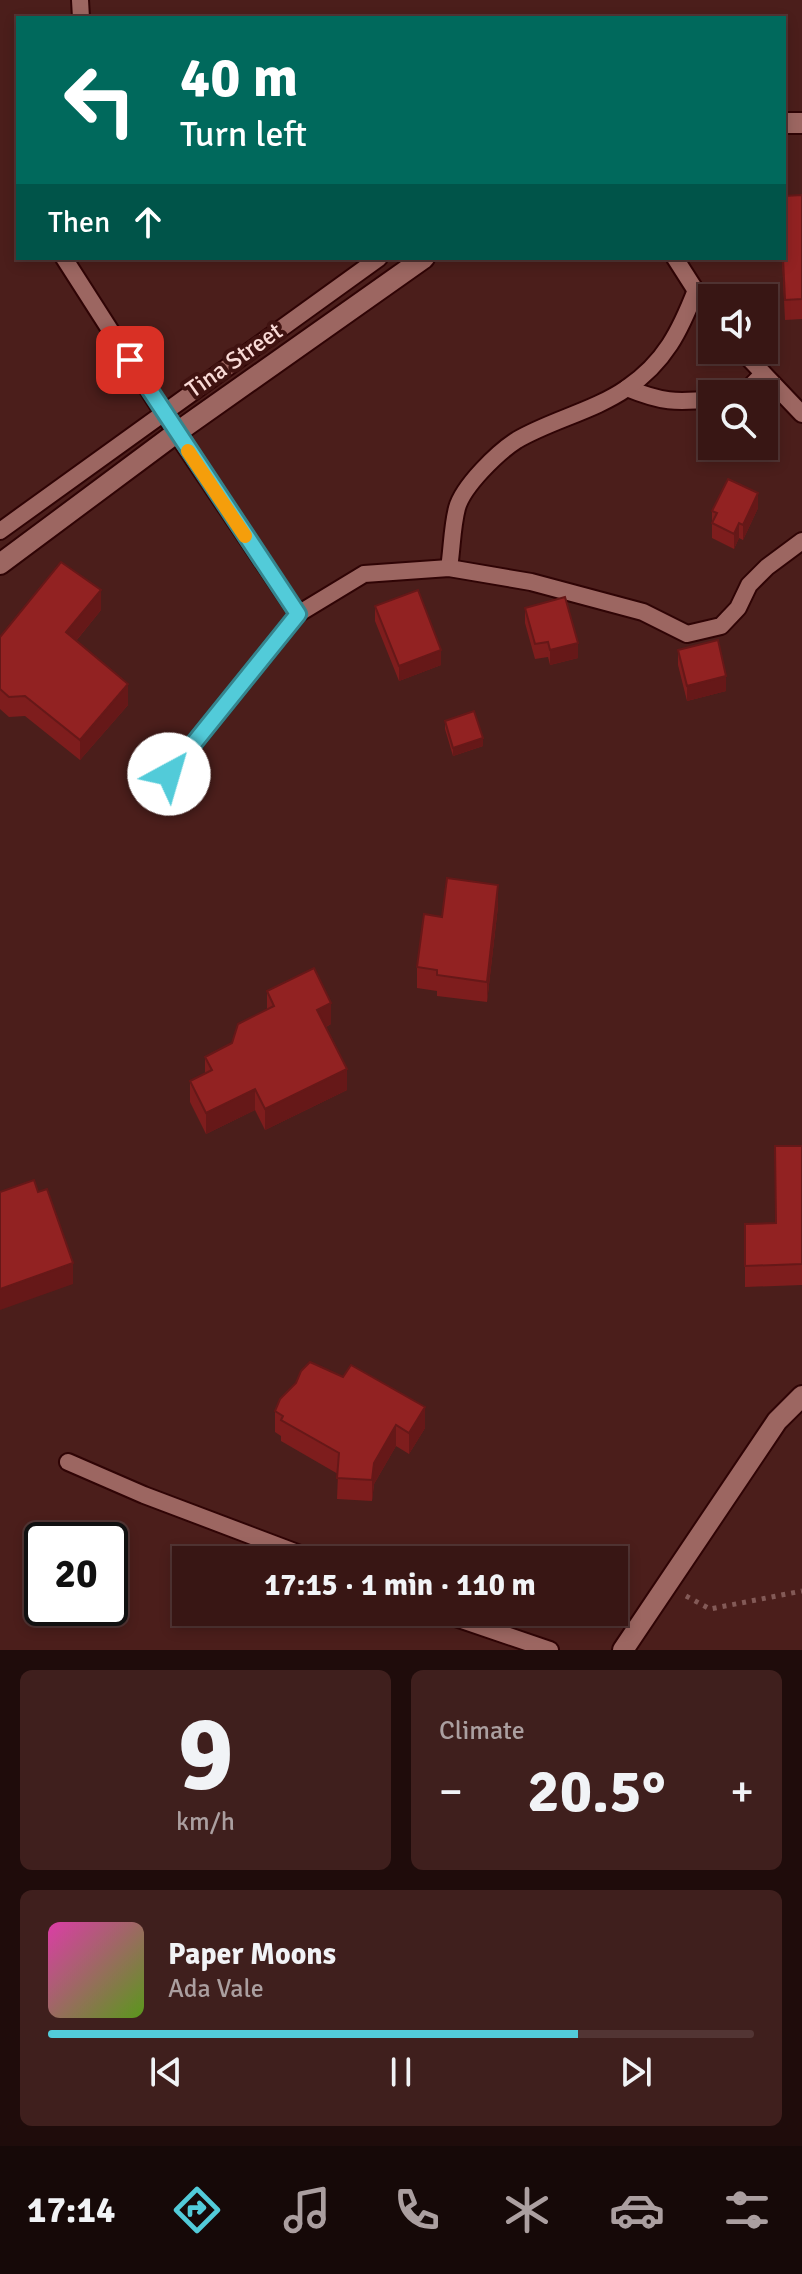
<!DOCTYPE html>
<html lang="en">
<head>
<meta charset="utf-8">
<style>
  body { margin:0; font-family:Signika,sans-serif; background:#3f1f1d; color:#f1f3f6; height:100vh; display:flex; flex-direction:column; font-size:30px; white-space:nowrap }
  * { box-sizing:border-box; margin:0 }
  p { font-size:26px; color:#ab9fa0 }
  .icon { flex:none; width:44px; height:44px; fill:none; stroke:currentColor; stroke-width:2; stroke-linecap:round; stroke-linejoin:round }
  .map { position:relative; height:1650px; overflow:hidden }
  .panel { display:flex; flex-direction:column; gap:20px; padding:20px; background:#1f0c0b; flex:1 }
  .panel>* { flex:none }
  .top-card { position:absolute; left:16px; top:16px; width:770px; height:244px; border-radius:0px; box-shadow:0 4px 12px #0003,0 0 0 2px #523534; background:#00695c; color:#fff; overflow:hidden }
  .tools { position:absolute; left:698px; top:284px; display:grid; gap:16px }
  .tools a { display:grid; place-items:center; width:80px; height:80px; border-radius:0px; background:#381614; box-shadow:0 4px 12px #0003,0 0 0 2px #523534; font-size:40px }
  .speed { position:absolute; left:24px; top:1522px; display:flex; gap:16px; font-size:40px; font-weight:700; text-align:center }
  .speed>* { display:grid; place-content:center; width:104px; height:104px; border-radius:50%; background:#381614; box-shadow:0 4px 12px #0003,0 0 0 2px #523534; line-height:1 }
  .speed .limit { border:4px solid #111; border-radius:12px; background:#fff; color:#111 }
  .pin { position:absolute; display:grid; place-items:center; width:68px; height:68px; color:#fff; margin:-34px; border-radius:16px; box-shadow:0 4px 12px #0006 }
  .me { position:absolute; width:88px; margin:-44px; rotate:39deg; stroke-linejoin:round; filter:drop-shadow(0 0 6px #0008) }
  .turn { display:flex; align-items:center; gap:28px; height:168px; padding:0 32px; font-size:36px }
  .turn .icon { width:104px; height:104px; stroke-width:2.5 }
  .turn b { display:block; font-size:56px; line-height:68px }
  .then { display:flex; align-items:center; height:76px; padding:0 32px; background:#0003; gap:16px; font-size:30px }
  .big { font-size:60px; font-weight:700; line-height:1.1 }
  .panel .card { flex:1; display:flex; flex-direction:column; justify-content:center; gap:12px; min-width:0; padding:0 28px; border-radius:12px; background:#3f1f1d }
  .panel .dial { align-items:center; gap:0 }
  .dial b { font-size:104px; line-height:1 }
  .song { display:flex; align-items:center; gap:24px }
  .cover { width:96px; height:96px; border-radius:12px; background:linear-gradient(135deg,hsl(320 70% 55%),hsl(90 70% 35%)) }
  .played { height:8px; border-radius:4px; background:linear-gradient(90deg,#52cbd9 75%,#523534 75%) }
  .keys { display:flex; justify-content:space-around; direction:ltr }
  .heat { display:flex; justify-content:space-between; align-items:center; font-size:44px; direction:ltr }
  .panel .tiles { flex:1; display:grid; gap:20px; grid-template-columns:1fr 1fr }
  .card:last-child { grid-column:span 2 }
  .trip { position:absolute; left:172px; top:1546px; width:456px; height:80px; border-radius:0px; background:#381614; box-shadow:0 4px 12px #0003,0 0 0 2px #523534; font-weight:700; line-height:80px; text-align:center }
  .menu { display:flex; height:128px; justify-content:space-around; align-items:center; background:#160908; color:#ab9fa0 }
  .menu .icon { width:56px; height:56px }
  .menu .on { color:#52cbd9 }
  .menu b { font-size:36px; color:#f1f3f6 }
  .map>svg:first-child { display:block }
  .lines { fill:none; stroke-linecap:round; stroke-linejoin:round }
  .service-casing { stroke:#2f0405; stroke-width:20 }
  .minor-casing { stroke:#2f0405; stroke-width:24 }
  .path { stroke:#835a57; stroke-width:5; stroke-dasharray:4 6; stroke-linecap:butt }
  .service { stroke:#9c6661; stroke-width:16 }
  .minor { stroke:#9c6661; stroke-width:20 }
  .wall { fill:#7e1d1d }
  .shaded-wall { fill:#661818 }
  .building { fill:#922222; stroke:#661818; stroke-width:2 }
  .route-casing { stroke:#35848d; stroke-width:20 }
  .route { stroke:#52cbd9; stroke-width:14 }
  .slow { stroke:#f59e0b; stroke-width:14 }
  .labels { text-anchor:middle; stroke-width:8; stroke-linejoin:round; paint-order:stroke }
  .street-label { font-size:24px; fill:#f9dad6; stroke:#401311 }
</style>
</head>
<body>
<div class="map">
<svg width="802" height="1650" viewBox="0 0 802 1650">
  <rect width="100%" height="100%" fill="#4b1e1b"/>
  <g class="lines">
    <g class="service-casing">
      <g id="service">
        <path d="M 80,0 L 81,18"/>
        <path d="M 64,258 L 176,433 L 298,614 L 169,774"/>
        <path d="M 675,258 L 712,316"/>
        <path d="M 741,350 L 802,414"/>
        <path d="M 627,388 C 661,402 676,403 712,399"/>
        <path d="M 731,394 L 749,388 L 763,374"/>
        <path d="M 0,531 L 379,258"/>
        <path d="M 449,568 C 452,549 452,527 457,508 C 463,486 498,452 517,440 C 551,420 594,411 627,388 C 665,362 680,331 696,290"/>
        <path d="M 298,614 L 364,574 L 449,568 L 531,582 L 643,612 L 687,634 L 721,626 L 738,608 L 749,585 L 767,567 L 802,541"/>
        <path d="M 68,1462 L 144,1495 L 316,1560"/>
        <path d="M 438,1612 L 550,1650"/>
      </g>
    </g>
    <g class="minor-casing">
      <g id="minor">
        <path d="M 784,123 L 802,123"/>
        <path d="M 0,564 L 176,433 L 424,258"/>
        <path d="M 623,1650 L 777,1421 L 802,1396"/>
      </g>
    </g>
    <path class="path" d="M 686,1596 L 710,1609 L 802,1591"/>
    <use href="#service" class="service"/>
    <use href="#minor" class="minor"/>
  </g>
  <g class="wall">
    <path d="M 802,195 L 802,319 L 785,320 L 782,258 L 784,258 Z"/>
    <path d="M 758,508 L 743,540 L 739,538 L 734,549 L 712,538 L 712,511 Z"/>
    <path d="M 375,606 L 441,665 L 399,681 L 375,621 Z"/>
    <path d="M 525,608 L 578,658 L 550,665 L 548,657 L 535,659 L 525,623 Z"/>
    <path d="M 101,610 L 76,641 L 128,705 L 80,760 L 25,716 L 9,717 L 0,709 L 0,637 Z"/>
    <path d="M 678,650 L 726,691 L 687,701 L 678,665 Z"/>
    <path d="M 445,721 L 483,746 L 453,756 L 445,729 Z"/>
    <path d="M 498,906 L 487,1002 L 437,996 L 437,991 L 417,988 L 417,967 L 442,917 Z"/>
    <path d="M 267,991 L 331,1024 L 326,1027 L 347,1090 L 265,1130 L 255,1110 L 206,1134 L 190,1102 L 190,1081 L 205,1073 L 205,1057 L 232,1043 L 267,1010 Z"/>
    <path d="M 802,1146 L 802,1285 L 745,1287 L 745,1224 L 776,1223 Z"/>
    <path d="M 275,1411 L 425,1428 L 409,1454 L 396,1446 L 374,1484 L 372,1501 L 337,1499 L 338,1474 L 281,1441 L 281,1436 L 275,1432 Z"/>
  </g>
  <g class="shaded-wall">
    <path d="M 758,493 L 758,508 L 743,540 L 743,525 Z"/>
    <path d="M 739,523 L 739,538 L 734,549 L 734,534 Z"/>
    <path d="M 101,590 L 101,610 L 66,653 L 66,632 Z"/>
    <path d="M 578,643 L 578,658 L 550,665 L 550,650 Z"/>
    <path d="M 441,650 L 441,665 L 399,681 L 399,666 Z"/>
    <path d="M 726,676 L 726,691 L 687,701 L 687,686 Z"/>
    <path d="M 128,684 L 128,705 L 80,760 L 80,740 Z"/>
    <path d="M 483,738 L 483,746 L 453,756 L 453,748 Z"/>
    <path d="M 498,885 L 498,906 L 487,1002 L 487,982 Z"/>
    <path d="M 331,1003 L 331,1024 L 317,1031 L 317,1010 Z"/>
    <path d="M 347,1069 L 347,1090 L 265,1130 L 265,1109 Z"/>
    <path d="M 255,1089 L 255,1110 L 206,1134 L 206,1113 Z"/>
    <path d="M 73,1263 L 73,1284 L 0,1310 L 0,1289 Z"/>
    <path d="M 425,1407 L 425,1428 L 409,1454 L 409,1433 Z"/>
    <path d="M 396,1425 L 396,1446 L 374,1484 L 372,1501 L 372,1480 L 374,1463 Z"/>
  </g>
  <g class="building">
    <path d="M 802,195 L 802,299 L 785,300 L 783,258 L 784,196 Z"/>
    <path d="M 728,479 L 758,493 L 743,525 L 739,523 L 734,534 L 712,523 L 717,513 L 712,511 Z"/>
    <path d="M 61,562 L 101,590 L 66,632 L 128,684 L 80,740 L 25,696 L 9,697 L 0,689 L 0,637 Z"/>
    <path d="M 418,590 L 441,650 L 399,666 L 375,606 Z"/>
    <path d="M 565,597 L 578,643 L 550,650 L 548,642 L 535,644 L 525,608 Z"/>
    <path d="M 718,640 L 726,676 L 687,686 L 678,650 Z"/>
    <path d="M 474,711 L 483,738 L 453,748 L 445,721 Z"/>
    <path d="M 447,878 L 498,885 L 487,982 L 437,975 L 437,970 L 417,967 L 424,914 L 442,917 Z"/>
    <path d="M 314,968 L 331,1003 L 317,1010 L 347,1069 L 265,1109 L 255,1089 L 206,1113 L 190,1081 L 212,1070 L 205,1057 L 232,1043 L 238,1024 L 274,1006 L 267,991 Z"/>
    <path d="M 775,1146 L 802,1146 L 802,1264 L 745,1266 L 745,1224 L 776,1223 Z"/>
    <path d="M 34,1180 L 38,1192 L 47,1189 L 73,1263 L 0,1289 L 0,1192 Z"/>
    <path d="M 310,1362 L 343,1377 L 351,1365 L 425,1407 L 409,1433 L 396,1425 L 374,1463 L 372,1480 L 337,1478 L 339,1453 L 281,1420 L 283,1416 L 275,1411 L 280,1399 L 296,1383 L 301,1371 Z"/>
  </g>
  <g class="lines">
    <g class="route-casing">
      <path id="route" d="M 130,360 L 298,614 L 169,774"/>
    </g>
    <use href="#route" class="route"/>
    <path class="slow" d="M 188,451 L 245,536"/>
  </g>
  <g class="labels">
    <g class="street-label">
      <text transform="translate(234 360) rotate(-35)" y="8">Tina Street</text>
    </g>
  </g>
</svg>
<div class="tools">
<a><svg class="icon" aria-label="sound" viewBox="0 0 24 24"><path d="M4 9h4l5-4v14l-5-4H4zM17 9q2 3 0 6"/></svg></a>
<a><svg class="icon" aria-label="search" viewBox="0 0 24 24"><circle cx="10" cy="10" r="6"/><path d="M15 15l6 6"/></svg></a>
</div>
<div class="speed"><div class="limit">20</div></div>
<div class="pin" style="left:130px;top:360px;background:#d93025"><svg class="icon" aria-label="arrive" viewBox="0 0 24 24"><path d="M6 21V4h12l-3 4 3 4H6"/></svg></div>
<svg class="me" style="left:169px;top:774px" viewBox="-20 -20 40 40"><circle r="19" fill="#fff"/><path d="M0-13L10 11 0 6-10 11z" fill="#52cbd9"/></svg>
<div class="trip">17:15 · 1 min · 110 m</div>
<div class="top-card">
<div class="turn"><svg class="icon" aria-label="left" viewBox="0 0 24 24"><path d="M17 20v-9H6M10 6l-5 5 5 5"/></svg><div><b>40 m</b>Turn left</div></div>
<div class="then">Then<svg class="icon" aria-label="ahead" viewBox="0 0 24 24"><path d="M12 20V5M6 11l6-6 6 6"/></svg></div>
</div>
</div>
<section class="panel">
<div class="tiles">
<div class="card dial"><b>9</b><p>km/h</p></div>
<div class="card"><p>Climate</p>
<div class="heat"><a>−</a><b class="big">20.5°</b><a>+</a></div>
</div>
<div class="card">
<div class="song"><i class="cover"></i><div><b>Paper Moons</b><p>Ada Vale</p></div></div>
<div class="played"></div>
<div class="keys"><svg class="icon" aria-label="previous" viewBox="0 0 24 24"><path d="M18 5L8 12l10 7zM5 5v14"/></svg><svg class="icon" aria-label="pause" viewBox="0 0 24 24"><path d="M8 5v14M16 5v14"/></svg><svg class="icon" aria-label="next" viewBox="0 0 24 24"><path d="M6 5l10 7-10 7zM19 5v14"/></svg></div>
</div>
</div>
</section>
<nav class="menu">
<b>17:14</b>
<svg class="icon on" aria-label="directions" viewBox="0 0 24 24"><path d="M12 3l9 9-9 9-9-9zM9 14v-3h6M13 9l2 2-2 2"/></svg>
<svg class="icon" aria-label="music" viewBox="0 0 24 24"><path d="M9 18V5l10-2v13"/><circle cx="6" cy="18" r="3"/><circle cx="16" cy="16" r="3"/></svg>
<svg class="icon" aria-label="phone" viewBox="0 0 24 24"><path d="M5 4h4l2 5-3 2q2 4 5 5l2-3 5 2v4C11 20 4 13 5 4z"/></svg>
<svg class="icon" aria-label="climate" viewBox="0 0 24 24"><path d="M12 3v18M4 7l16 10M4 17L20 7"/></svg>
<svg class="icon" aria-label="car" viewBox="0 0 24 24"><path d="M5 17H2v-5l4-1 3-4h7l3 4 3 1v5h-3M9 17h6M6 11h13"/><circle cx="7" cy="17" r="2"/><circle cx="17" cy="17" r="2"/></svg>
<svg class="icon" aria-label="filters" viewBox="0 0 24 24"><path d="M4 7h16M4 17h16"/><circle cx="9" cy="7" r="2"/><circle cx="15" cy="17" r="2"/></svg>
</nav>
</body>
</html>
